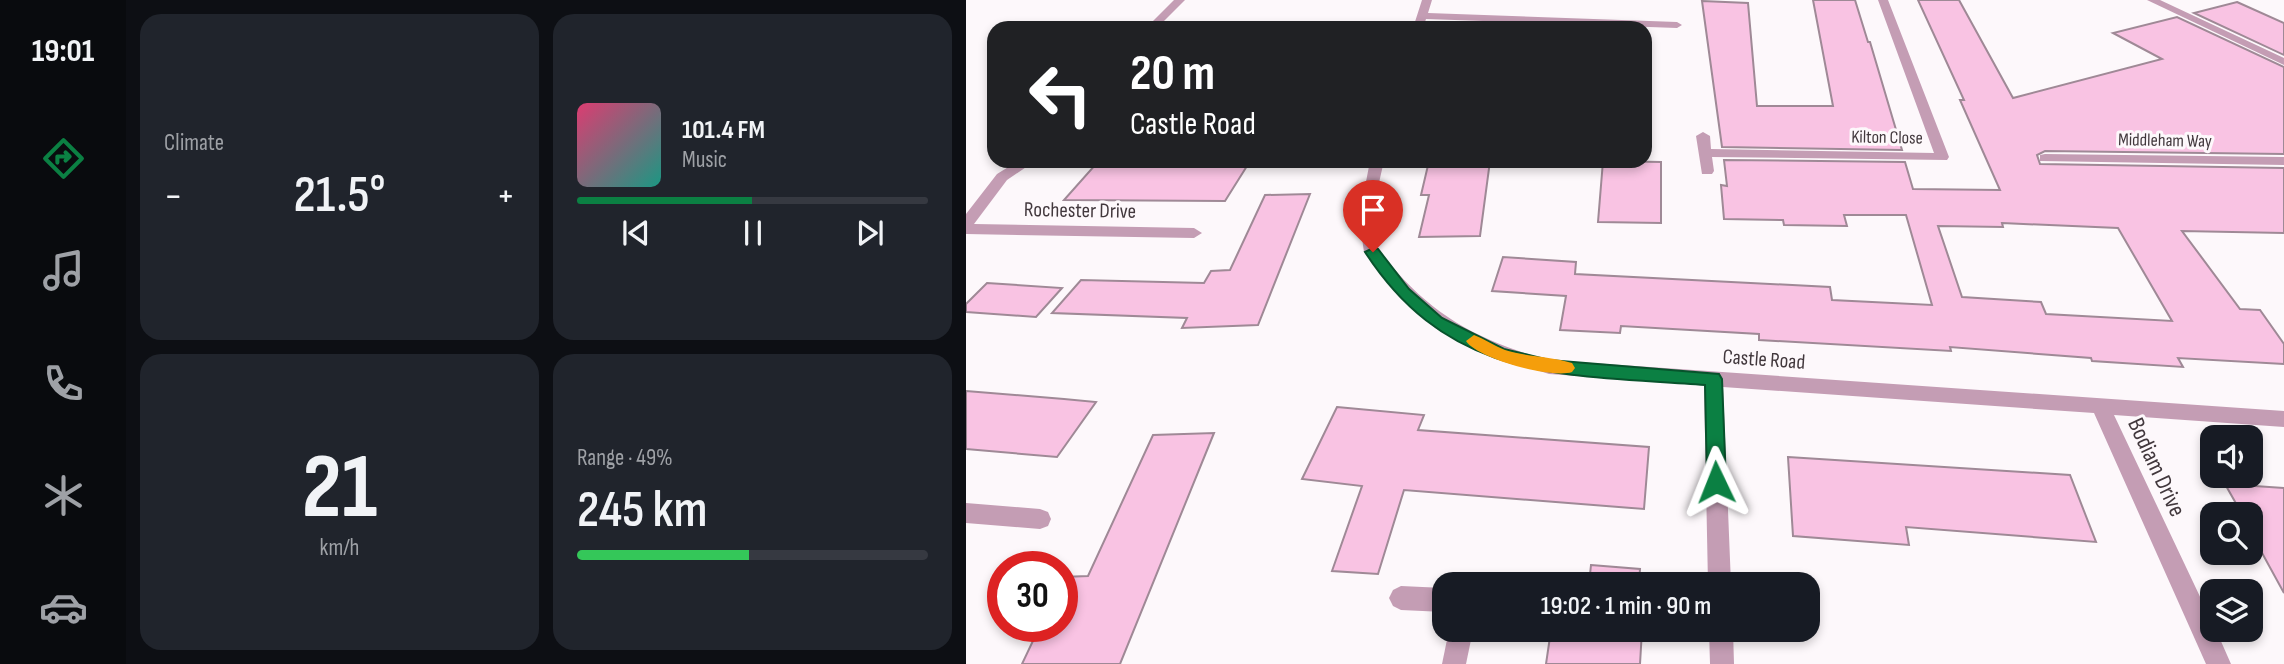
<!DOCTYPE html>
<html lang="en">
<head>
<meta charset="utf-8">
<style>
  body { margin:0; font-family:"Sofia Sans Condensed",sans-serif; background:#20242c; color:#f1f3f6; height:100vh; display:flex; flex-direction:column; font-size:26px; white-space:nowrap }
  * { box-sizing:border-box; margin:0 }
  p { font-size:23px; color:#9ea1a6 }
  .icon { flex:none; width:38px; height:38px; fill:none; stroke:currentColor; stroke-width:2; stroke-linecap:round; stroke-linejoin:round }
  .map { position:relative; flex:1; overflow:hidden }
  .sheet { display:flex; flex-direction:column; gap:14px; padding:14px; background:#0d0f14; width:840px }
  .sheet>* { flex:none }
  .guide { position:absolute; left:21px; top:21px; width:665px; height:147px; border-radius:21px; box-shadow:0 4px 10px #0003; background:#202124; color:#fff; overflow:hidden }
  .fabs { position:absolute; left:1234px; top:425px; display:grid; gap:14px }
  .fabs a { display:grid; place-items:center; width:63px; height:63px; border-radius:14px; background:#171b24; box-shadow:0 4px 10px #0003; font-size:35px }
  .speed { position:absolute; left:21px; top:551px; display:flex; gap:14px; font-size:35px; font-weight:700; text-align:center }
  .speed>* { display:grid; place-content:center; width:91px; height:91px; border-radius:50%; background:#171b24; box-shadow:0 4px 10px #0003; line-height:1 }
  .speed .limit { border:10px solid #d22; background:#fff; color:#111 }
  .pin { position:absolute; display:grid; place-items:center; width:60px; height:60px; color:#fff; margin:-72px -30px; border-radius:50% 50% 50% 0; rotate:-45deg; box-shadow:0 0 7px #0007 }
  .pin .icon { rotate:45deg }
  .me { position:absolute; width:77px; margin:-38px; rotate:358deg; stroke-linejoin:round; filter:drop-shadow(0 0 5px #0008) }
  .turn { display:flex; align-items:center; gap:24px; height:147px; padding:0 28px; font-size:32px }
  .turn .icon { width:91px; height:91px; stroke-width:2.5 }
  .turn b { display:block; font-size:49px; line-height:60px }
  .big { font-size:52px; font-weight:600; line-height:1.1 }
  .sheet .widget { flex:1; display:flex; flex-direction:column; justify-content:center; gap:10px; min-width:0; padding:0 24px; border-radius:21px; background:#20242c }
  .sheet .dial { align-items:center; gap:0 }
  .dial b { font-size:91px; line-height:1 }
  .song { display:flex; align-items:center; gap:21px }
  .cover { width:84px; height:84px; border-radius:10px; background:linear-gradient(135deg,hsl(340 70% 55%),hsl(170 70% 35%)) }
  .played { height:7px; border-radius:4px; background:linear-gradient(90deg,#0b8043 50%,#363941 50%) }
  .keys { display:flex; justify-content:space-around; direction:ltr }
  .heat { display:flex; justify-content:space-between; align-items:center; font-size:38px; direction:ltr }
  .charge { height:10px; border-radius:5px; background:linear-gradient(90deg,#34c759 49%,#363941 0) }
  .sheet .tiles { flex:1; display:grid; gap:14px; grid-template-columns:repeat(2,1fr) }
  .trip { position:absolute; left:466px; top:572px; width:388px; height:70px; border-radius:21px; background:#171b24; box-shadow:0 4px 10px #0003; font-weight:600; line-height:70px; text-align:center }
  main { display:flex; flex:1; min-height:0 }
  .dock { display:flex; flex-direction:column; width:126px; justify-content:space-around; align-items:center; background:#090b0e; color:#9ea1a6 }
  .dock .icon { width:49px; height:49px }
  .dock .active { color:#0b8043 }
  .dock b { font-size:32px; color:#f1f3f6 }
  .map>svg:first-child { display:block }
  .building { fill:#f9c3e3; stroke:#9f8996; stroke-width:2; fill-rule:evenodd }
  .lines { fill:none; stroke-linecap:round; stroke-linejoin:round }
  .minor { fill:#c49db4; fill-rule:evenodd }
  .route { fill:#0b8043; stroke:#07532c; stroke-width:2 }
  .slow { fill:#f59e0b }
  .labels { text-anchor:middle; stroke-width:6; stroke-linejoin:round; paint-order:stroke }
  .far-street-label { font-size:18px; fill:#42383d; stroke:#fdf8fb }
  .street-label { font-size:21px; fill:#42383d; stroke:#fdf8fb }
  .near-street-label { font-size:24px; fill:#42383d; stroke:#fdf8fb }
</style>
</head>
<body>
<main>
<nav class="dock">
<b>19:01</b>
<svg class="icon active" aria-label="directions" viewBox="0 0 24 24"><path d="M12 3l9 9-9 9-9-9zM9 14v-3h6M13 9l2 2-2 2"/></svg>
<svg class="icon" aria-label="music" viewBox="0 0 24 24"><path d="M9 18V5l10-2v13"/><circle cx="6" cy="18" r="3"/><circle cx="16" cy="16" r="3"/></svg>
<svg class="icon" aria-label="phone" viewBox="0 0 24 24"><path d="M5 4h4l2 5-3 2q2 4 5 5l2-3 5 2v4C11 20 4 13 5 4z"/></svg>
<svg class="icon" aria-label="climate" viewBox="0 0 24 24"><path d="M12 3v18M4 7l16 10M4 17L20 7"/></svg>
<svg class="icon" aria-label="car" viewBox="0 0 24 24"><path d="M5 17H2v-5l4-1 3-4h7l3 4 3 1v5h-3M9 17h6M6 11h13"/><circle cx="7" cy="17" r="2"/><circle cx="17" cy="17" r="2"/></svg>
</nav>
<section class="sheet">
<div class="tiles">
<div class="widget"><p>Climate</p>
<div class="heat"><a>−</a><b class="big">21.5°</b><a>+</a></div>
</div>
<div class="widget">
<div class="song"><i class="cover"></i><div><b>101.4 FM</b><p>Music</p></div></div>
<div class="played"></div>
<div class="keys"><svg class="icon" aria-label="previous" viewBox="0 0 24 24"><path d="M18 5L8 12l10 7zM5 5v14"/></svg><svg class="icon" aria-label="pause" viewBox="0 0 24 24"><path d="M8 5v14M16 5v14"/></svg><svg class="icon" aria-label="next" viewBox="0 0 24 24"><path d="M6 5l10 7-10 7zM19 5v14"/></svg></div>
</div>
<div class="widget dial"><b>21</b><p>km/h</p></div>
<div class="widget"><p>Range · 49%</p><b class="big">245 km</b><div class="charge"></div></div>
</div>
</section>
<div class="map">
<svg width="1318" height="664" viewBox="0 0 1318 664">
  <rect width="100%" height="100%" fill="#fdf8fb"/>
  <g class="building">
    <path d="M 847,0 L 889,0 L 902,42 L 904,42 L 936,150 L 756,147 L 736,1 L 782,3 L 791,106 L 867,106 Z"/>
    <path d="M 952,0 L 993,0 L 1047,98 L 1196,59 L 1147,33 L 1211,17 L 1318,67 L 1318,154 L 1079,151 L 1071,155 L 1074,164 L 1318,168 L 1318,233 L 1216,231 L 1274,309 L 1294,310 L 1318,344 L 1318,364 L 1212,358 L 1217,367 L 1126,361 L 1125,358 L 984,347 L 985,351 L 793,340 L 793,334 L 655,326 L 654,333 L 594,330 L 600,296 L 526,291 L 537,257 L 610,262 L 609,274 L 864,287 L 866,300 L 966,305 L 940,215 L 878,215 L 881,226 L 818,225 L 817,220 L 758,219 L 755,185 L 761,186 L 758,160 L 939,162 L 947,189 L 1034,190 L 994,100 L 998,100 ZM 1036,223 L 1152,228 L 1206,321 L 1080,314 L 1075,302 L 996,297 L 972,226 L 1037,227 Z"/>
    <path d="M 1271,2 L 1318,23 L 1318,55 L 1228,13 Z"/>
    <path d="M 463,161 L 524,161 L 514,236 L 453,237 L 463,195 L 455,195 Z"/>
    <path d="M 637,161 L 695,162 L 695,223 L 632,222 Z"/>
    <path d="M 130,164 L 210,165 L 281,166 L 259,201 L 98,200 Z"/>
    <path d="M 344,194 L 292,325 L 216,328 L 221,318 L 86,313 L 115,280 L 238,283 L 245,271 L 264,270 L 299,195 Z"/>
    <path d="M 21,283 L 96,288 L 70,317 L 0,312 L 0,304 Z"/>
    <path d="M 0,391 L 98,399 L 130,402 L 91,457 L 0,449 Z"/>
    <path d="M 371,407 L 458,415 L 452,430 L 683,447 L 678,509 L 438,490 L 412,574 L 366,571 L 396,486 L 336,479 Z"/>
    <path d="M 248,433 L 154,664 L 56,664 L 74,626 L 96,626 L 96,577 L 122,576 L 187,435 Z"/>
    <path d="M 822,457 L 1104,475 L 1130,542 L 940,527 L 943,545 L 827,536 Z"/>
    <path d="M 1259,484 L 1318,488 L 1318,593 L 1284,531 L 1284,514 L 1276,514 Z"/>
    <path d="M 625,565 L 674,569 L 673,584 L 623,584 Z"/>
    <path d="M 585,630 L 676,630 L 674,664 L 580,664 Z"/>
  </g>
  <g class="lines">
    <g class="minor">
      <path d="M 208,0 L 219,0 L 191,28 L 180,28 Z"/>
      <path d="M 456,0 L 466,0 L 462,13 L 711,22 L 716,25 L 711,28 L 460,19 L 457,28 L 447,28 Z"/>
      <path d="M 912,0 L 922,0 L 983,157 L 981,160 L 746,157 L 748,171 L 746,174 L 736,174 L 730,136 L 737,132 L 744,136 L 745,149 L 968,153 Z"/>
      <path d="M 1181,0 L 1194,0 L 1318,58 L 1318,65 Z"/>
      <path d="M 1079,154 L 1318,157 L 1318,165 L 1074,161 L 1074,155 Z"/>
      <path d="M 52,161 L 69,161 L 41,180 L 8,224 L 228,228 L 236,233 L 228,238 L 0,234 L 0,214 L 31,174 Z"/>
      <path d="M 404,161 L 418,161 C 412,188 401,224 414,252 C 417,259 426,266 431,272 C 473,320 522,344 583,360 L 1318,411 L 1318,427 L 1148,415 L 1246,622 L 1246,630 L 1250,630 L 1265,664 L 1240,664 L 1128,413 L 757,387 L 765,584 L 742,584 L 738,385 L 583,374 L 508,350 L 469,328 L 433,297 L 398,252 L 393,218 Z"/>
      <path d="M 0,503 L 74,509 L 82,512 L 85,519 L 82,526 L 74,529 L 0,523 Z"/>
      <path d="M 435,586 L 478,588 L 478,612 L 435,610 L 427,606 L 423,598 L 427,590 Z"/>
      <path d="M 483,630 L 507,630 L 500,664 L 476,664 Z"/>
      <path d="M 743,630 L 767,630 L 768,664 L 744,664 Z"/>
    </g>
  </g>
  <path class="route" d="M 407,248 L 412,249 L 443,289 L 476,318 L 538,349 L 583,360 L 753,374 L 756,379 L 760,482 L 757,488 L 750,491 L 744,488 L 741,482 L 739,385 C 600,374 485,384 399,252 Z"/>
  <path class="slow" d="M 508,335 C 519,339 528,346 539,350 C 561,357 585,356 606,363 L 609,368 L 606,372 C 586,379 512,359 500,341 Z"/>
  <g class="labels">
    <g class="far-street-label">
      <text transform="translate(921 137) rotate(1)" y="6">Kilton Close</text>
      <text transform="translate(1199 140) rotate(1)" y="6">Middleham Way</text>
    </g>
    <g class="street-label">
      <text transform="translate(114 210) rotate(1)" y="7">Rochester Drive</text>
      <text transform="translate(798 359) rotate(4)" y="7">Castle Road</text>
    </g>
    <g class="near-street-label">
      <text transform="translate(1191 467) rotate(65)" y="8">Bodiam Drive</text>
    </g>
  </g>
</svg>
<div class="fabs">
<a><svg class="icon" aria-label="sound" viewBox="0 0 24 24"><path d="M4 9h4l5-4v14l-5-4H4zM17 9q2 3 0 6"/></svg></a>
<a><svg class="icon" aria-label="search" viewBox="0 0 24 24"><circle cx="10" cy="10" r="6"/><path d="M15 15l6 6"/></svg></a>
<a><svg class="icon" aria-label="layers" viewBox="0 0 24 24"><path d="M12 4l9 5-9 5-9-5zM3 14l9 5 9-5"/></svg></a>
</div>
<div class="speed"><div class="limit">30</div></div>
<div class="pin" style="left:407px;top:252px;background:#d93025"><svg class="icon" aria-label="arrive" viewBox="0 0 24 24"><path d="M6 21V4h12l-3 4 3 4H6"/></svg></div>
<svg class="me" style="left:750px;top:482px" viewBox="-20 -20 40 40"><path d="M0-17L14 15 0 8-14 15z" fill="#0b8043" stroke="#fff" stroke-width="4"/></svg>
<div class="trip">19:02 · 1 min · 90 m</div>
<div class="guide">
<div class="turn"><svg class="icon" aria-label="left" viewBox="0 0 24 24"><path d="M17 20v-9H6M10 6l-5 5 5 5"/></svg><div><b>20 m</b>Castle Road</div></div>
</div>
</div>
</main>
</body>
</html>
